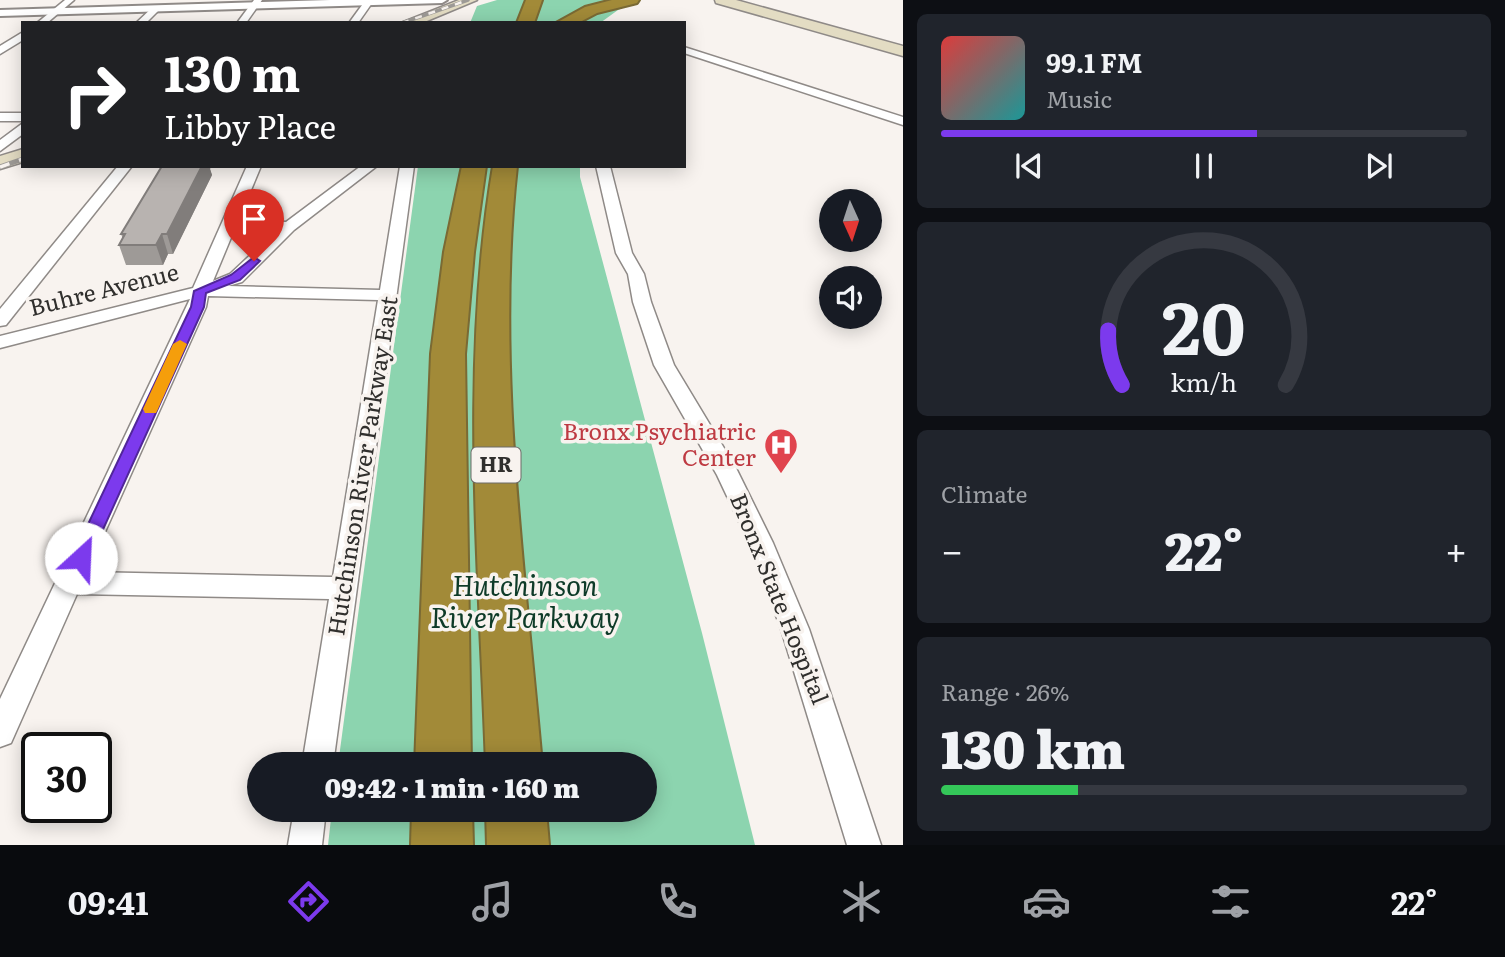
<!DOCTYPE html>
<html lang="en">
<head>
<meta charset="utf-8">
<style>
  body { margin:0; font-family:Literata,serif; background:#20242c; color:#f1f3f6; height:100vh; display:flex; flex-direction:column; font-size:26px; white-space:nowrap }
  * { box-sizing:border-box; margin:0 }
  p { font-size:23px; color:#9ea1a6 }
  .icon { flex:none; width:38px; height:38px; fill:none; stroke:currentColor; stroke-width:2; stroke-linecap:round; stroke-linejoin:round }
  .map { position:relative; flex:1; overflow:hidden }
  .drawer { display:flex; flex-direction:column; gap:14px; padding:14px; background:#0d0f14; width:602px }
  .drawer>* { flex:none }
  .guide { position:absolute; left:21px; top:21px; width:665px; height:147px; border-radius:0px; box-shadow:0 4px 18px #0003; background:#202124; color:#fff; overflow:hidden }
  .needle { width:46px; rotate:177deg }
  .buttons { position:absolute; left:819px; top:189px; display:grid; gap:14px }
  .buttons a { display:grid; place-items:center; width:63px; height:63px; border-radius:50%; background:#171b24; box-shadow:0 4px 18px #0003; font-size:35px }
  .speed { position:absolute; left:21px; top:732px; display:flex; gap:14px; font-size:35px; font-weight:700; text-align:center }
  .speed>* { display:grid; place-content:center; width:91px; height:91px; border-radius:50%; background:#171b24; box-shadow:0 4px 18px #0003; line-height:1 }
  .speed .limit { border:4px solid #111; border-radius:10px; background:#fff; color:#111 }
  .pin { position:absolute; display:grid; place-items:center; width:60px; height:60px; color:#fff; margin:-72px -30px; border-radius:50% 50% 50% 0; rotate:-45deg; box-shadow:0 0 7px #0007 }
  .pin .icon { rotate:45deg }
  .me { position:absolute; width:77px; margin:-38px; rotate:25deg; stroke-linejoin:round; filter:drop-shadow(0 0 5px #0008) }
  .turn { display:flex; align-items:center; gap:24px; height:147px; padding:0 28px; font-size:32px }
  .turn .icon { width:91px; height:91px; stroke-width:2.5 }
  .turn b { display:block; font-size:49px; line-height:60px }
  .big { font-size:52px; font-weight:800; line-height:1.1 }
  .drawer .card { flex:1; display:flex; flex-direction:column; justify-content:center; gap:10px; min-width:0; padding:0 24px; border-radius:10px; background:#20242c }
  .drawer .dial { align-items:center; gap:0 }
  .dial svg { height:182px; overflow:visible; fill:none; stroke:#363941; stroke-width:7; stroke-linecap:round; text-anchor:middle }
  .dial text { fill:#f1f3f6; stroke:none }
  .song { display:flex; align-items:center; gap:21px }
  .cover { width:84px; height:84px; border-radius:10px; background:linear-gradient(135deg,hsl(0 70% 55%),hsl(180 70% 35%)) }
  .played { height:7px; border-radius:4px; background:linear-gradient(90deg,#7c3aed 60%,#363941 60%) }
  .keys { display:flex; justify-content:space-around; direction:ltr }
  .heat { display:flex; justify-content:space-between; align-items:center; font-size:38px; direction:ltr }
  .charge { height:10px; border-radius:5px; background:linear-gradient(90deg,#34c759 26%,#363941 0) }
  .trip { position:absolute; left:247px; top:752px; width:410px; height:70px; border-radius:35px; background:#171b24; box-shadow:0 4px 18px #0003; font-weight:800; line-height:70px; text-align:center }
  .dock { display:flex; height:112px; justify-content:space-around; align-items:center; background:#090b0e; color:#9ea1a6 }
  .dock .icon { width:49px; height:49px }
  .dock .selected { color:#7c3aed }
  .dock b { font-size:32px; color:#f1f3f6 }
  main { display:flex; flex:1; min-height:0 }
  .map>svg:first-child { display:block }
  .green { fill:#8cd4af }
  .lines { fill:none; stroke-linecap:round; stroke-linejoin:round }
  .minor-casing { stroke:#8f8a87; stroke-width:3 }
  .tertiary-casing { stroke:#8f8a87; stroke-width:4 }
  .secondary-casing { stroke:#8f8a87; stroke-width:3 }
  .motorway-casing { stroke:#7a6a34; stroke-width:4 }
  .minor { fill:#fff; fill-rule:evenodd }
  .tertiary { fill:#fff; fill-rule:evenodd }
  .secondary { fill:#e3dcc3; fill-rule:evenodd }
  .motorway { fill:#a28a38; fill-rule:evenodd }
  .rail-far1-casing { stroke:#9d9a96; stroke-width:3.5 }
  .rail-casing { stroke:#9d9a96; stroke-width:5 }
  .rail-far1 { stroke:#f8f3ef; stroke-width:2.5; stroke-dasharray:7; stroke-linecap:butt }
  .rail { stroke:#f8f3ef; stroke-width:3.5; stroke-dasharray:10; stroke-linecap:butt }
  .wall { fill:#9e9a97 }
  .shaded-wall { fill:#817d7b }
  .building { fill:#b8b3b0; stroke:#817d7b; stroke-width:2 }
  .route { fill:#7c3aed; stroke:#51269a; stroke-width:2 }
  .slow { fill:#f59e0b }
  .labels { text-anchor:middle; stroke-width:7; stroke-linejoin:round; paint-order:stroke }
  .shield { fill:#f8f3ef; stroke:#6c6a67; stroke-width:2 }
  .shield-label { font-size:21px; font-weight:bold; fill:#302f2d }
  .street-label { font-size:23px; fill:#302f2d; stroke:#f8f3ef }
  .health-label { font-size:23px; fill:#be3a42; stroke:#f8f3ef; text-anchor:end }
  .near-park-label { font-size:28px; font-style:italic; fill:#0e3b28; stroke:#f8f3ef }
</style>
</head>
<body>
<main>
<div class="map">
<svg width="903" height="845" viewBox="0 0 903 845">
  <rect width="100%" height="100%" fill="#f8f3ef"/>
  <g class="green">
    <path d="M 497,0 L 641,0 L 618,10 L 600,23 L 470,23 L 477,6 Z"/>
    <path d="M 418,166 L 580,166 L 580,177 L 702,633 L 755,845 L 328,845 L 332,810 L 644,810 L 644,765 L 338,765 Z"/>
  </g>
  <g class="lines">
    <g class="minor-casing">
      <g id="minor">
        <path d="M 65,0 L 74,0 L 47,23 L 37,23 Z"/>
        <path d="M 254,0 L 262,0 L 246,23 L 237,23 Z"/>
        <path d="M 365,1 L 372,3 L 358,23 L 349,23 Z"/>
        <path d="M 154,6 L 161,8 L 146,23 L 136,23 Z"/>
        <path d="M 23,32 L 23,40 L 0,54 L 0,46 Z"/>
        <path d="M 684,47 L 903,117 L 903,125 L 684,53 Z"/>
        <rect x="0" y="113" width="23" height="8"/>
        <path d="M 23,123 L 23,134 L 0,151 L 0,140 Z"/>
        <path d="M 118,166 L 132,166 L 6,325 L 0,326 L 0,309 Z"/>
        <path d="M 247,166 L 261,166 L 239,219 L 286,222 L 361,166 L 377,166 L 294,230 L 242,282 L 228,286 L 380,290 L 400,166 L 414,166 L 333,765 L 302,765 L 329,599 L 77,594 L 11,743 L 0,747 L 0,699 L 190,299 L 0,348 L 0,336 L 193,288 ZM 235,228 L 276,231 L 230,274 L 213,281 ZM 208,296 L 378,300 L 333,577 L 87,572 L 206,307 Z"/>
        <path d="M 596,166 L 610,166 L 632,253 L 644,274 L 651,302 L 674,365 L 736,468 L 773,543 L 809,629 L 881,845 L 847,845 L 781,629 L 749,543 L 717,475 L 654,365 L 633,302 L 628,274 L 616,253 Z"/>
        <path d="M 294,810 L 326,810 L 322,845 L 288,845 Z"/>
      </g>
    </g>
    <g class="tertiary-casing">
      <path id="tertiary" d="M 330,0 L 447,0 L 442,3 L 0,16 L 0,10 Z"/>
    </g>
    <g class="secondary-casing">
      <g id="secondary">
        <path d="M 459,0 L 477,0 L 422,23 L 401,23 Z"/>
        <path d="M 715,0 L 736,0 L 903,46 L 903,56 L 716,3 Z"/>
        <path d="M 23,149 L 23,162 L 0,169 L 0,156 Z"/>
      </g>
    </g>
    <g class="motorway-casing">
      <g id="motorway">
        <path d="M 526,0 L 542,0 L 534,23 L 517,23 Z"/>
        <path d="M 612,0 L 639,0 L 637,3 L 597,13 L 578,23 L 556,23 L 585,7 Z"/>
        <path d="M 462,166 L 486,166 L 474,252 L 465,354 L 471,765 L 415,765 L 431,354 L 444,252 Z"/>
        <path d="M 493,166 L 517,166 C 495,364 525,567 542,765 L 486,765 C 479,566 460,363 493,166 Z"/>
        <path d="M 412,810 L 472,810 L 473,845 L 411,845 Z"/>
        <path d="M 486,810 L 546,810 L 549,845 L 487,845 Z"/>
      </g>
    </g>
    <use href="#minor" class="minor"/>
    <use href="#tertiary" class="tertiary"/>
    <use href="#secondary" class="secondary"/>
    <use href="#motorway" class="motorway"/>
    <g class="rail-far1-casing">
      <path id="rail-far1" d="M 402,23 L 468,0"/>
    </g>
    <g class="rail-casing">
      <path id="rail" d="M 0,167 L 23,159"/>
    </g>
    <use href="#rail-far1" class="rail-far1"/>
    <use href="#rail" class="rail"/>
  </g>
  <path class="wall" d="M 162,166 L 211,166 L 210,169 L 212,175 L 173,254 L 168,254 L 163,265 L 126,265 L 119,245 L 123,239 L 121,234 Z"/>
  <g class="shaded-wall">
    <path d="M 202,166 L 211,166 L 210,169 L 212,175 L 173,254 L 167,234 Z"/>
    <path d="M 162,234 L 168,254 L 163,265 L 156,245 Z"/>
  </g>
  <path class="building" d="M 162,166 L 202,166 L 167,234 L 162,234 L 156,245 L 119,245 L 125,234 L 121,234 Z"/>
  <path class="route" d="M 254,257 L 260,261 L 240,280 L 206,293 L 204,307 L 90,558 L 88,564 L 81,566 L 74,564 L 72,558 L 191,307 L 194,291 L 231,275 Z"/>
  <path class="slow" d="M 180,340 L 187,344 L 158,409 L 156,413 L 145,413 L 143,409 L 173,344 Z"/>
  <defs>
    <g id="hospital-pin" transform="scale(1.75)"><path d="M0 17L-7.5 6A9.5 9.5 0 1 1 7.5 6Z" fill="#e0444e" stroke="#f8f3ef"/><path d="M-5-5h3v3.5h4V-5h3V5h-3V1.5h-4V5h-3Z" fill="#fff"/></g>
  </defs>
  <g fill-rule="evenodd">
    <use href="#hospital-pin" x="781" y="445"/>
  </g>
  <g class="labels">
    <rect class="shield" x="471.5" y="447.5" width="49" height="35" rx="5"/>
    <g class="shield-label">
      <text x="496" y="472">HR</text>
    </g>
    <g class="street-label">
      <text transform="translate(104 290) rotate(-14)" y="8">Buhre Avenue</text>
      <text transform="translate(363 466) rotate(-81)" y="8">Hutchinson River Parkway East</text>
      <text transform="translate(779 599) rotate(68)" y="8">Bronx State Hospital</text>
    </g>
    <g class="health-label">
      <text x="756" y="440">Bronx Psychiatric<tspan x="756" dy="26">Center</tspan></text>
    </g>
    <g class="near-park-label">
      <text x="525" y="596">Hutchinson<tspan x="525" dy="32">River Parkway</tspan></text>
    </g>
  </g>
</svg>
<div class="buttons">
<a><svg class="needle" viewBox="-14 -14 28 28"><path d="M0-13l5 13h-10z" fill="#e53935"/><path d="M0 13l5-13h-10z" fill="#9ea1a6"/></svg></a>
<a><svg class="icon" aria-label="sound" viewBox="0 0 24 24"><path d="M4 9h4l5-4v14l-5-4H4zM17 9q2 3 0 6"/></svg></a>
</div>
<div class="speed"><div class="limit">30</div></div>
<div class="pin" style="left:254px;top:261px;background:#d93025"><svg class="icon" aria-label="arrive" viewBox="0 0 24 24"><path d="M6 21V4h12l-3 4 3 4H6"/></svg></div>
<svg class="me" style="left:81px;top:558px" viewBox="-20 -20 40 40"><circle r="19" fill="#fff"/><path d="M0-13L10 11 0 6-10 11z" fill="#7c3aed"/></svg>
<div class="trip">09:42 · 1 min · 160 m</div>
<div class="guide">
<div class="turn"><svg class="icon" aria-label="right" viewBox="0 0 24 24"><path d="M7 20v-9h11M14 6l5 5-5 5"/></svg><div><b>130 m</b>Libby Place</div></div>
</div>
</div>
<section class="drawer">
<div class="card">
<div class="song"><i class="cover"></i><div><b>99.1 FM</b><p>Music</p></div></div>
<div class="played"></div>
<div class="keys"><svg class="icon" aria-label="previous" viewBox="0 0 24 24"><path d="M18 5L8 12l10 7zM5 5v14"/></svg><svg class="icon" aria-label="pause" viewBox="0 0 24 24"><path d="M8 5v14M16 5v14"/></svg><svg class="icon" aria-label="next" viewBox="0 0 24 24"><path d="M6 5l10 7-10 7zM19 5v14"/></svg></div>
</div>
<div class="card dial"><svg viewBox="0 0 100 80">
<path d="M14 69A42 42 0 1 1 86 69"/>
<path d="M14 69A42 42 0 0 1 8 45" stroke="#7c3aed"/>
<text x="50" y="56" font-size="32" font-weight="700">20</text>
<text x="50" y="72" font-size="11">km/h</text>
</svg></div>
<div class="card"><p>Climate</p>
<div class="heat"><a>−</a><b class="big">22°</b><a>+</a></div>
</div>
<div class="card"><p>Range · 26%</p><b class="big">130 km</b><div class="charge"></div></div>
</section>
</main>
<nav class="dock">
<b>09:41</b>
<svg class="icon selected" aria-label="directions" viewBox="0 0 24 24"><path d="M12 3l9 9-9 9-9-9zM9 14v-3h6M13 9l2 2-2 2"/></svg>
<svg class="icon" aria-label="music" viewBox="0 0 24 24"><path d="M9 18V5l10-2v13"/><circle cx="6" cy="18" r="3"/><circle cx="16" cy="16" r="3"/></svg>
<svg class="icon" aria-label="phone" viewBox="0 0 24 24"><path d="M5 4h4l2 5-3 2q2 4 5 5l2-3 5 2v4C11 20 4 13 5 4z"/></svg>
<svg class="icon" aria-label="climate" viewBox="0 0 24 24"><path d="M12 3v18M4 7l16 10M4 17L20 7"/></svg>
<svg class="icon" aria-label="car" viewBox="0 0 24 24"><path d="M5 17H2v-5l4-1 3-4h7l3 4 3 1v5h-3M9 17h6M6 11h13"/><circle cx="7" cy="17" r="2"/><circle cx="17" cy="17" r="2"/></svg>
<svg class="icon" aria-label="filters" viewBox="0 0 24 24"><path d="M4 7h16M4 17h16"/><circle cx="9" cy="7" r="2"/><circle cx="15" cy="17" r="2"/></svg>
<b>22°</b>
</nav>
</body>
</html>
